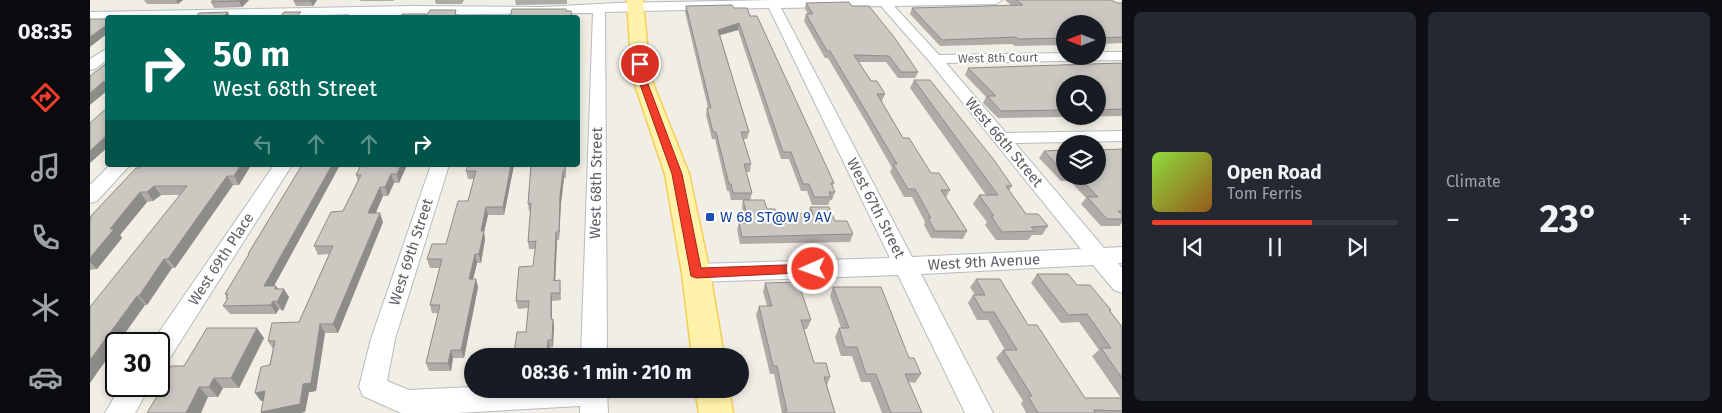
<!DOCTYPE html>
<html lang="en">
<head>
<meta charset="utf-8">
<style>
  body { margin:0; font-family:"Fira Sans",sans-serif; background:#242831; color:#f1f3f6; height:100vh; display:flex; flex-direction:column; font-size:19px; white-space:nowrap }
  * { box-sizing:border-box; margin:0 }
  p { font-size:16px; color:#9ea1a6 }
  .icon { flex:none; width:28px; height:28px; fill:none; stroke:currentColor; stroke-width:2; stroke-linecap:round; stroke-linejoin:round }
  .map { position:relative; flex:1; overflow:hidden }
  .side { display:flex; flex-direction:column; gap:12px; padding:12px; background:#0d0f14; width:600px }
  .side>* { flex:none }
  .guide { position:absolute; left:15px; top:15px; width:475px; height:152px; border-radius:5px; box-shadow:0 2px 8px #0003; background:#00695c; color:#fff; overflow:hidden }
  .needle { width:32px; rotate:270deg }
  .tools { position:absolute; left:966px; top:15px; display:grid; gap:10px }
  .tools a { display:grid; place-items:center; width:50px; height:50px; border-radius:50%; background:#171b24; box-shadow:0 2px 8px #0003; font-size:25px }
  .speed { position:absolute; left:15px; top:332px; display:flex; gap:10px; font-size:25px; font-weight:700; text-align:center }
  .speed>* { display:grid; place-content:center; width:65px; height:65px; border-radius:50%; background:#171b24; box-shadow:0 2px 8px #0003; line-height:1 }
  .speed .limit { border:2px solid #111; border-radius:8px; background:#fff; color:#111 }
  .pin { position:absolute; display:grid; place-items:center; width:42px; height:42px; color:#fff; margin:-21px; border:2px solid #fff; border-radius:50%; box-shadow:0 1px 5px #0007 }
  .me { position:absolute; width:55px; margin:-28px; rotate:268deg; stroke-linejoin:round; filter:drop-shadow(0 0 4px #0008) }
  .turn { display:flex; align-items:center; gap:18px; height:105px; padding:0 25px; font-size:22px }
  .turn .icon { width:65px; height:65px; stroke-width:2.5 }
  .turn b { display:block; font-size:35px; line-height:42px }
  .lanes { display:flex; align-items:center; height:48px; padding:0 25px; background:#0003; justify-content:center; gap:25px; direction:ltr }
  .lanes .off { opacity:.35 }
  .big { font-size:38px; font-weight:700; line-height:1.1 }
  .side .card { flex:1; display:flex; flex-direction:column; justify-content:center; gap:8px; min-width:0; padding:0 18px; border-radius:8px; background:#242831 }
  .song { display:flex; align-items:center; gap:15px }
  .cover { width:60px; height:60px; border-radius:8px; background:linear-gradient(135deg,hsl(90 70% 55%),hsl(30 70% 35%)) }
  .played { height:5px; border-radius:2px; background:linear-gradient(90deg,#f13d2a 65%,#363941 65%) }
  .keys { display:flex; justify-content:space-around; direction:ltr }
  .heat { display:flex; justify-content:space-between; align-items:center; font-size:28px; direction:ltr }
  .side .tiles { flex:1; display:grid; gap:12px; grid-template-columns:repeat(2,1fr) }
  .trip { position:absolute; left:374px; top:348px; width:285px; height:50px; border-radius:25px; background:#171b24; box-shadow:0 2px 8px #0003; font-weight:700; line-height:50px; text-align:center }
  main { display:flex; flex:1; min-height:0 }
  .tabs { display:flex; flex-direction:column; width:90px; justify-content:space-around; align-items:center; background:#090b0e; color:#9ea1a6 }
  .tabs .icon { width:35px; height:35px }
  .tabs .selected { color:#f13d2a }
  .tabs b { font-size:22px; color:#f1f3f6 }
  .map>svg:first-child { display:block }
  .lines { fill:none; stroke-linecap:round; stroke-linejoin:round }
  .minor-casing { stroke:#b7bbbf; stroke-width:2 }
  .major-casing { stroke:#f7cd56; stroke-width:3 }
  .minor { fill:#fff; fill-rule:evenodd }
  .major { fill:#fff3ab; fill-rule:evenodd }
  .wall { fill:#afaca7; fill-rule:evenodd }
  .shaded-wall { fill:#8e8c88 }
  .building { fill:#cbc8c2; stroke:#8e8c88 }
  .route { fill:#f13d2a; stroke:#9d281b }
  .transit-dot { fill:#1a4fb4; stroke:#fff; stroke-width:2 }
  .labels { text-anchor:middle; stroke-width:4; stroke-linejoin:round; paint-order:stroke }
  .far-street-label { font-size:12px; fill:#5d6166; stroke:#fff }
  .street-label { font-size:15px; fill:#5d6166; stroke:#fff }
  .transit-label { font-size:15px; fill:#164399; stroke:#fff; text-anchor:start }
</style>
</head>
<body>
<main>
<nav class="tabs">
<b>08:35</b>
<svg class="icon selected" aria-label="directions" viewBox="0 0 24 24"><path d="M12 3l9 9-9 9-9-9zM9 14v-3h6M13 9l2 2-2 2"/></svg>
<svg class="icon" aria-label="music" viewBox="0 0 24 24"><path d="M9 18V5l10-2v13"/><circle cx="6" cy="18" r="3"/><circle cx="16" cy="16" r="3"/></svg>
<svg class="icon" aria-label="phone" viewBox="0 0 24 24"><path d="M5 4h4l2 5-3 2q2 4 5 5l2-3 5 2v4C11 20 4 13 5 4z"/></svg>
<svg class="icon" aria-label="climate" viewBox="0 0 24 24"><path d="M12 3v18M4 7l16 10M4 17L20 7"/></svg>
<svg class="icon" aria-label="car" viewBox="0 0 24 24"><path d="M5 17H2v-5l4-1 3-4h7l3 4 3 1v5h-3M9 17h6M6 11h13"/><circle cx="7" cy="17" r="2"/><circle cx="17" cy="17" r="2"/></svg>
</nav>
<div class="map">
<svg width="1032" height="413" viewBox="0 0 1032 413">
  <rect width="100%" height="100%" fill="#f0eee5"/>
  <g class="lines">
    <g class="minor-casing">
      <g id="minor">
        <path d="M 683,0 L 912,0 L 906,4 L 804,6 L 849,55 L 975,53 L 975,56 L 1008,56 L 1008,52 L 1032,52 L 1032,60 L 856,63 L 916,133 L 1032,131 L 1032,141 L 925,143 L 1014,248 L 1032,247 L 1032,263 L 1028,263 L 1032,268 L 1032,293 L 1024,290 L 1003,265 L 831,274 L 903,413 L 875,413 L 808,275 L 606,282 L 598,279 L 595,273 L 598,267 L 606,264 L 800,258 L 679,8 L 515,12 L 517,356 L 491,356 L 503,13 L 18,18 L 18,20 L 0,20 L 0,12 L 322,6 L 454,7 L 526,3 ZM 791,6 L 840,62 L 991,249 L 822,257 L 691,8 Z"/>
        <path d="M 18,48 L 18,59 L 5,69 L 0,70 L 0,59 Z"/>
        <path d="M 20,165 L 40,165 L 7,201 L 0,203 L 0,185 Z"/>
        <path d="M 184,165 L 202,165 L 78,361 L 69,364 L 69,344 L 61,344 Z"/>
        <path d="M 341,165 L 359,165 L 305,339 L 297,381 L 319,390 L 382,387 L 382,389 L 517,389 L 518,413 L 490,413 L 490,406 L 367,413 L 311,413 L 273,396 L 269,387 L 281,339 Z"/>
        <path d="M 31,386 L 60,386 L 45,413 L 15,413 Z"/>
      </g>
    </g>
    <g class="major-casing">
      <g id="major">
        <path d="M 537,0 L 553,0 L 560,76 L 599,174 L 620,273 L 634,356 L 602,356 L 592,273 L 575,174 L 542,76 Z"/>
        <path d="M 605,389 L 639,389 L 643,413 L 609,413 Z"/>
      </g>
    </g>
    <use href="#minor" class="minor"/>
    <use href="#major" class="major"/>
  </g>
  <g class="wall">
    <path d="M 54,0 L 93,0 L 88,4 L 57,4 Z"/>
    <path d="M 123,0 L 159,0 L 152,7 L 124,8 L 121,2 Z"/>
    <path d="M 203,0 L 227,0 L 223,6 L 206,6 Z"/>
    <path d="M 270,0 L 304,0 L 303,1 L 271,1 Z"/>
    <path d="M 345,0 L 374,0 L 372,4 L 346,4 Z"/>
    <path d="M 425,0 L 477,0 L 477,4 L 426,5 Z"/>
    <path d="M 915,0 L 1021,0 L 1027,3 L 1032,3 L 1032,43 L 1008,44 L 1008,24 L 975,24 L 975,45 L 925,46 L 922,44 L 850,46 L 820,14 L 822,8 L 922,6 Z"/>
    <path d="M 716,3 L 762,6 L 828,72 L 825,78 L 808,78 L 796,62 L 769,62 L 781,81 L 795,94 L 792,101 L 791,101 L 813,138 L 841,173 L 860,190 L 856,197 L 877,231 L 873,239 L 841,238 L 834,225 L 835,222 L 822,197 L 814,197 L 800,172 L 802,168 L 776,122 L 738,58 L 735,58 L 714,21 L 716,14 L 718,14 L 715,9 Z"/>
    <path d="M 596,6 L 644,8 L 660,16 L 744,183 L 742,187 L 745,192 L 742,200 L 740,200 L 738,205 L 722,205 L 717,191 L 711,191 L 699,159 L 691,159 L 648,30 L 630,35 L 659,132 L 657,139 L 653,139 L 661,164 L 660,172 L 656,172 L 662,193 L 660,200 L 641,200 L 639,191 L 637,191 L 625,139 L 622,139 L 616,115 L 617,108 L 618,108 L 595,12 Z"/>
    <path d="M 1032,63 L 1032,116 L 908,118 L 893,103 L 896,97 L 875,75 L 878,68 ZM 975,84 L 1008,84 L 1008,116 L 975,116 Z"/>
    <path d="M 824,80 L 922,186 L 919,190 L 936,214 L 958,226 L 952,235 L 942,235 L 938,240 L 906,240 L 895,225 L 897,222 L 883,204 L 889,195 L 896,195 L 820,88 Z"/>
    <path d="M 1032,149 L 1032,223 L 1029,226 L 1011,226 L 991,204 L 996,198 L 980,181 L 971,181 L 949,158 L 954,151 L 975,150 L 975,176 L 1008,176 Z"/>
    <path d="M 52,165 L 161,165 L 149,185 L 143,185 L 85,268 L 82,268 L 57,305 L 55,305 L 0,383 L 90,195 L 71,195 L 63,201 L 57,202 L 30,235 L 32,238 L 7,269 L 0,270 L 0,220 L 1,219 L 0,217 Z"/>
    <path d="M 212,165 L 250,165 L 184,286 L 186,286 L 188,289 L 199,297 L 193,311 L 189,309 L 186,314 L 140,314 L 133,306 L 137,299 L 136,298 L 136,296 L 135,294 L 159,255 L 158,254 Z"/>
    <path d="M 271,165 L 317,165 L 309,183 L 304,183 L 298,196 L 293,196 L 285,213 L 293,222 L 248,333 L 235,333 L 226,391 L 219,392 L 215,412 L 173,401 L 171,401 L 183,349 L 178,341 L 209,322 L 239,254 L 228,255 L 224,246 L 253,211 L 268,181 L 266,175 Z"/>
    <path d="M 378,165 L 424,165 L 414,215 L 398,215 L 394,232 L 395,239 L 391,263 L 387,263 L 383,279 L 388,287 L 374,358 L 363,358 L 361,371 L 339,371 L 336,363 L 348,313 L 342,313 L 340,305 L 350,268 L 340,268 L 337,259 L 356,244 L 378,201 L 384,179 L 378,179 L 376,171 Z"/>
    <path d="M 441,165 L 476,165 L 476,178 L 474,178 L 471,203 L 469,240 L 467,240 L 465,281 L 470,280 L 471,300 L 462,301 L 462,319 L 463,319 L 464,326 L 463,347 L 459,348 L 458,356 L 425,356 L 424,353 L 436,332 L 438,308 L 428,309 L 426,301 L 443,266 L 445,249 L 439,249 L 438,242 L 441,211 L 439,211 L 438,204 Z"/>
    <path d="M 653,200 L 677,209 L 687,214 L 718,214 L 720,207 L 745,221 L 763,234 L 760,242 L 650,244 L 647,230 L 649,223 L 656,223 L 652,208 Z"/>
    <path d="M 947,274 L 987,285 L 1021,310 L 1020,311 L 1032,327 L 1032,413 L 936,413 L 931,403 L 933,401 L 906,358 L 913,350 L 915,350 L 898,320 L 887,320 L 878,303 L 883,295 L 885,295 L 880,287 L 886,279 L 938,325 L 995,398 L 1031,398 L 1002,356 L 1009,350 L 989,322 L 971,323 L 941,283 Z"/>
    <path d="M 675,283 L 721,320 L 717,329 L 714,329 L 724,363 L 740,377 L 737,385 L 745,413 L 692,413 L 684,374 L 680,374 L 666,315 L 669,306 L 677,306 L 673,292 Z"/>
    <path d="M 743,287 L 819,358 L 831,374 L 825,383 L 819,382 L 832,413 L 792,413 L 780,382 L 771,382 L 762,356 L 751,356 L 745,337 L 749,328 L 751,328 L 740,296 Z"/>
    <path d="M 174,338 L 149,388 L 133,388 L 128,397 L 118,397 L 71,390 L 68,388 L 94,366 Z"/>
  </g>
  <g class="shaded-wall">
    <path d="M 86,0 L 93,0 L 88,4 Z"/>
    <path d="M 150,0 L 159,0 L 152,7 L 149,1 Z"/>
    <path d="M 221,0 L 227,0 L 223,6 L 221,1 Z"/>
    <path d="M 138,12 L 140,18 L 133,18 Z"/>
    <path d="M 649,23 L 648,30 L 627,36 L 628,30 Z"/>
    <path d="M 18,24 L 18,33 L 0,47 L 0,37 Z"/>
    <path d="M 14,81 L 18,86 L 18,90 L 0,105 L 0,93 Z"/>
    <path d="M 18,134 L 18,147 L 0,163 L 0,151 Z"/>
    <path d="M 151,165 L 161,165 L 149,185 L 144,176 Z"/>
    <path d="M 242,165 L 250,165 L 179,295 L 174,286 Z"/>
    <path d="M 311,165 L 317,165 L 309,183 L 307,174 Z"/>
    <path d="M 421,165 L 424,165 L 414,215 L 413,207 Z"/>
    <path d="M 473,171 L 474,178 L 471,203 L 469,240 L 469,232 L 470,196 Z"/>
    <path d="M 301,174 L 304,183 L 298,196 L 295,187 Z"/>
    <path d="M 137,176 L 143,185 L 85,268 L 78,259 Z"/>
    <path d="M 64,186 L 71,195 L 63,201 L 57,192 Z"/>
    <path d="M 290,187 L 293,196 L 282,222 L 278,213 Z"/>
    <path d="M 50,192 L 57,202 L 30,235 L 32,238 L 7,269 L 0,262 L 0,258 L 20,229 Z"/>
    <path d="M 396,207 L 398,215 L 394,232 L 395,239 L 391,263 L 389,254 L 391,231 Z"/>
    <path d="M 290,213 L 293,222 L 248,333 L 243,324 Z"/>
    <path d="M 466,232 L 467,240 L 465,288 L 464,281 Z"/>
    <path d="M 385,254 L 387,263 L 381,287 L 379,279 Z"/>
    <path d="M 74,259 L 82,268 L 57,305 L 49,296 Z"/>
    <path d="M 386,279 L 388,287 L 374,358 L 371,350 Z"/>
    <path d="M 186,286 L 191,294 L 194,289 L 199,297 L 193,311 L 187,302 L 185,289 Z"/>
    <path d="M 461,293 L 462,301 L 461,326 Z"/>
    <path d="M 47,296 L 55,305 L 27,344 L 26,344 L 26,345 L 0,383 L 0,360 Z"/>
    <path d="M 183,301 L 189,309 L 186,314 L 181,305 Z"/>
    <path d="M 463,319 L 464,326 L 463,347 L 462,340 Z"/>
    <path d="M 230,324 L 235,333 L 226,391 L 219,392 L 215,412 L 211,413 L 172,413 L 171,412 L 213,384 Z"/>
    <path d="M 167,328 L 174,338 L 149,388 L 141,378 Z"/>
    <path d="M 458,340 L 459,348 L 458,356 L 457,356 Z"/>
    <path d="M 361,350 L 363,358 L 361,371 L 358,363 Z"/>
    <path d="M 124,378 L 133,388 L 128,397 L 119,387 Z"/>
    <path d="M 109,387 L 118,397 L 111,413 L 96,413 Z"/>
    <path d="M 175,391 L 182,399 L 171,401 L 165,393 Z"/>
  </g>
  <g class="building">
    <path d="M 123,0 L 150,0 L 149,1 L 121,2 Z"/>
    <path d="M 205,0 L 221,0 L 221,1 L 204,1 Z"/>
    <path d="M 926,0 L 1021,0 L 1027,3 L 1032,3 L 1032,37 L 1008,38 L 1008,24 L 975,24 L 975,38 L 928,39 L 926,37 L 852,40 L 822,8 L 933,5 Z"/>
    <path d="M 759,2 L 762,6 L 779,6 L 804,37 L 828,72 L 811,72 L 799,56 L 764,55 L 781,81 L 787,81 L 795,94 L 787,94 L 813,138 L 819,138 L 841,173 L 849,173 L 860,190 L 851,190 L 877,231 L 845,231 L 838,218 L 841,218 L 825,189 L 818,189 L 803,164 L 807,164 L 778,115 L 740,51 L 737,51 L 716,14 L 723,14 L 716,3 Z"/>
    <path d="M 642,5 L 644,8 L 657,8 L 660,16 L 667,16 L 744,183 L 741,183 L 745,192 L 739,192 L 741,197 L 724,197 L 719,184 L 713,184 L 701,152 L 693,152 L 649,23 L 628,30 L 659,132 L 651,132 L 661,164 L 654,164 L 662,193 L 643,193 L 641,184 L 639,184 L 626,132 L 623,132 L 617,108 L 621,108 L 596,6 Z"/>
    <path d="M 422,9 L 476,9 L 476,11 L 481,11 L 482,18 L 420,18 Z"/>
    <path d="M 340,10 L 366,10 L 365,15 L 369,15 L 368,18 L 311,18 L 312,14 L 338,14 Z"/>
    <path d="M 138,12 L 133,17 L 143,18 L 104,18 L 109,13 Z"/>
    <path d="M 194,12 L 211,12 L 207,16 L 259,15 L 257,18 L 189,18 Z"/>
    <path d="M 0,19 L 18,19 L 18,24 L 0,37 Z"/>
    <path d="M 18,62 L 18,85 L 14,81 L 0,93 L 0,76 Z"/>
    <path d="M 1032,63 L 1032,109 L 1008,110 L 1008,84 L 975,84 L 975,110 L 911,111 L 897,96 L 906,96 L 878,68 Z"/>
    <path d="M 824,80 L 840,80 L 904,160 L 922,186 L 916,186 L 936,214 L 948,214 L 958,226 L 941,227 L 945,231 L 912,232 L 901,216 L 904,216 L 889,195 L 908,195 Z"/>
    <path d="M 18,107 L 18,134 L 0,151 L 0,123 Z"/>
    <path d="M 1032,149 L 1032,211 L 1028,211 L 1032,215 L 1032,219 L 1017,219 L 997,197 L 1008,197 L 988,176 L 1008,176 L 1008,150 Z"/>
    <path d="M 975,150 L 975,173 L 954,151 Z"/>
    <path d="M 52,165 L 151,165 L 144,176 L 137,176 L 78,259 L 74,259 L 49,296 L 47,296 L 0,360 L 0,307 L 97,186 L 64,186 L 57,192 L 50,192 L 20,229 L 24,229 L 0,258 L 0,220 L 2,218 L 0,217 L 46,168 L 49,168 Z"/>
    <path d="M 212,165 L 242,165 L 174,286 L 186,286 L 185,289 L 194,289 L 187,302 L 183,301 L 181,305 L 133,306 L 138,298 L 136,298 L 138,294 L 135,294 L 159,254 L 158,254 Z"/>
    <path d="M 271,165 L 311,165 L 307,174 L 301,174 L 295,187 L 290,187 L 278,213 L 290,213 L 243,324 L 230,324 L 221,383 L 213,384 L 210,404 L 171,412 L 175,391 L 165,393 L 171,367 L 180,365 L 185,341 L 178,341 L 182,323 L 209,322 L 243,246 L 224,246 L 241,212 L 253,211 L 271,175 L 266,175 Z"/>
    <path d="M 378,165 L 421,165 L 413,207 L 396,207 L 391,231 L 394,231 L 389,254 L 385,254 L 379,279 L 386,279 L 371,350 L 361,350 L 358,363 L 336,363 L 350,305 L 340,305 L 352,259 L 337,259 L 342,244 L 356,244 L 368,201 L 378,201 L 386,171 L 376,171 Z"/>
    <path d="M 441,165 L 475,165 L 475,171 L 473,171 L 470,196 L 469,232 L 466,232 L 464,281 L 470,280 L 470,293 L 461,293 L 461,319 L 463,319 L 462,340 L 458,340 L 457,356 L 433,356 L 433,353 L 424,353 L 427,332 L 436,332 L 439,301 L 426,301 L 429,267 L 443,266 L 446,241 L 438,242 L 441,203 L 438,204 Z"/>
    <path d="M 653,200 L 674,200 L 677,209 L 685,209 L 687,214 L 723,214 L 720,207 L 739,207 L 745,221 L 757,221 L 763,234 L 652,237 L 649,223 L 659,223 Z"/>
    <path d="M 947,274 L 978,274 L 987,285 L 1000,285 L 1021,310 L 1019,310 L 1032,327 L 1032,378 L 1011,348 L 1021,348 L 997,314 L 978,315 Z"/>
    <path d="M 886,279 L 910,279 L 938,325 L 947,325 L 995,398 L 1032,398 L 1032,411 L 1004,410 L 1005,413 L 948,413 L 938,396 L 942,396 L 913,350 L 927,350 L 904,312 L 893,312 L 883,295 L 895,295 Z"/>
    <path d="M 708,282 L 721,320 L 711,320 L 724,363 L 736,363 L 740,377 L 734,377 L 745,413 L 694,413 L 694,411 L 697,411 L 687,366 L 683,366 L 669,306 L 682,306 L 675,283 Z"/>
    <path d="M 743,287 L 791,287 L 819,358 L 824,358 L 831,374 L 815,374 L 832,413 L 801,413 L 786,374 L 776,374 L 767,347 L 755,347 L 749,328 L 759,328 Z"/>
    <path d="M 117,328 L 167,328 L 141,378 L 124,378 L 119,387 L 109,387 L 96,413 L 105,413 L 57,413 L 72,388 L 68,388 L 81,366 L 94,366 Z"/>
  </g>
  <path class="route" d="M 550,61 L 554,64 L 555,76 L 592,174 L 611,268 L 723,264 L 728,265 L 730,269 L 728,272 L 606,278 L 601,276 L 582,174 L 547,76 L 546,64 Z"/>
  <rect class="transit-dot" x="615" y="212" width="10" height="10" rx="2.5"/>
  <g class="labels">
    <g class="far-street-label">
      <text transform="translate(908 58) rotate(-1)" y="4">West 8th Court</text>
    </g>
    <g class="street-label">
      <text transform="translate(914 142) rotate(50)" y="5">West 66th Street</text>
      <text transform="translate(506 183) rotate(-89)" y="5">West 68th Street</text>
      <text transform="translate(786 208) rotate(63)" y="5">West 67th Street</text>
      <text transform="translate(321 252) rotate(-72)" y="5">West 69th Street</text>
      <text transform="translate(131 259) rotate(-57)" y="5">West 69th Place</text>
      <text transform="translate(894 262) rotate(-3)" y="5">West 9th Avenue</text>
    </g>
    <g class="transit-label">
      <text x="630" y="222">W 68 ST@W 9 AV</text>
    </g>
  </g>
</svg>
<div class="tools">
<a><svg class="needle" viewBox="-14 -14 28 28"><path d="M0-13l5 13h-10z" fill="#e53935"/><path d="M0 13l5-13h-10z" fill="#9ea1a6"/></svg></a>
<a><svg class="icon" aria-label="search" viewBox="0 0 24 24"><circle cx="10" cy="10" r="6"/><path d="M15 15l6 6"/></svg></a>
<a><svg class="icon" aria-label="layers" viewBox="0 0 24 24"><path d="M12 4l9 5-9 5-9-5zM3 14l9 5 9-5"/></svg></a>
</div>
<div class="speed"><div class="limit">30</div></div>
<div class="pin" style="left:550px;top:64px;background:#d93025"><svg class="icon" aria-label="arrive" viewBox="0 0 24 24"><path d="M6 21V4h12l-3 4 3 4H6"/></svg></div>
<svg class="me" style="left:723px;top:269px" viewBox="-20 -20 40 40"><circle r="17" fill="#f13d2a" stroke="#fff" stroke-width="3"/><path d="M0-11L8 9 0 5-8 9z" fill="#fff"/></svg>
<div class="trip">08:36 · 1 min · 210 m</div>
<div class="guide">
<div class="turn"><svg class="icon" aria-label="right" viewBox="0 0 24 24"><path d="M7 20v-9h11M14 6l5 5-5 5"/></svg><div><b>50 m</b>West 68th Street</div></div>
<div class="lanes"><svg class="icon off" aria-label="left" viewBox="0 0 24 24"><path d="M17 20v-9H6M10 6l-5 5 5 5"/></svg><svg class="icon off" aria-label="ahead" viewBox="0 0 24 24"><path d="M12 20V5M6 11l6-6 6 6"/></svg><svg class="icon off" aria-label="ahead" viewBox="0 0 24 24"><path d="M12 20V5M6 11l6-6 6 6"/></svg><svg class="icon" aria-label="right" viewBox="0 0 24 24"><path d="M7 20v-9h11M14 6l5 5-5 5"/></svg></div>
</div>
</div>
<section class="side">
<div class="tiles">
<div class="card">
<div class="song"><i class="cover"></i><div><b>Open Road</b><p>Tom Ferris</p></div></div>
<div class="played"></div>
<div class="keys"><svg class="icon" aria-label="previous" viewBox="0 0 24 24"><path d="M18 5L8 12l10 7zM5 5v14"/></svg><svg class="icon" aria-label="pause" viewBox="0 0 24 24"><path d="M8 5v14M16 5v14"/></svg><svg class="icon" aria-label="next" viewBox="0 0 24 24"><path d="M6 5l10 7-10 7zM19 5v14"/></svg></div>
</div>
<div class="card"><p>Climate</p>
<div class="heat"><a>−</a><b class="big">23°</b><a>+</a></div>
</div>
</div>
</section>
</main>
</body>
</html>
